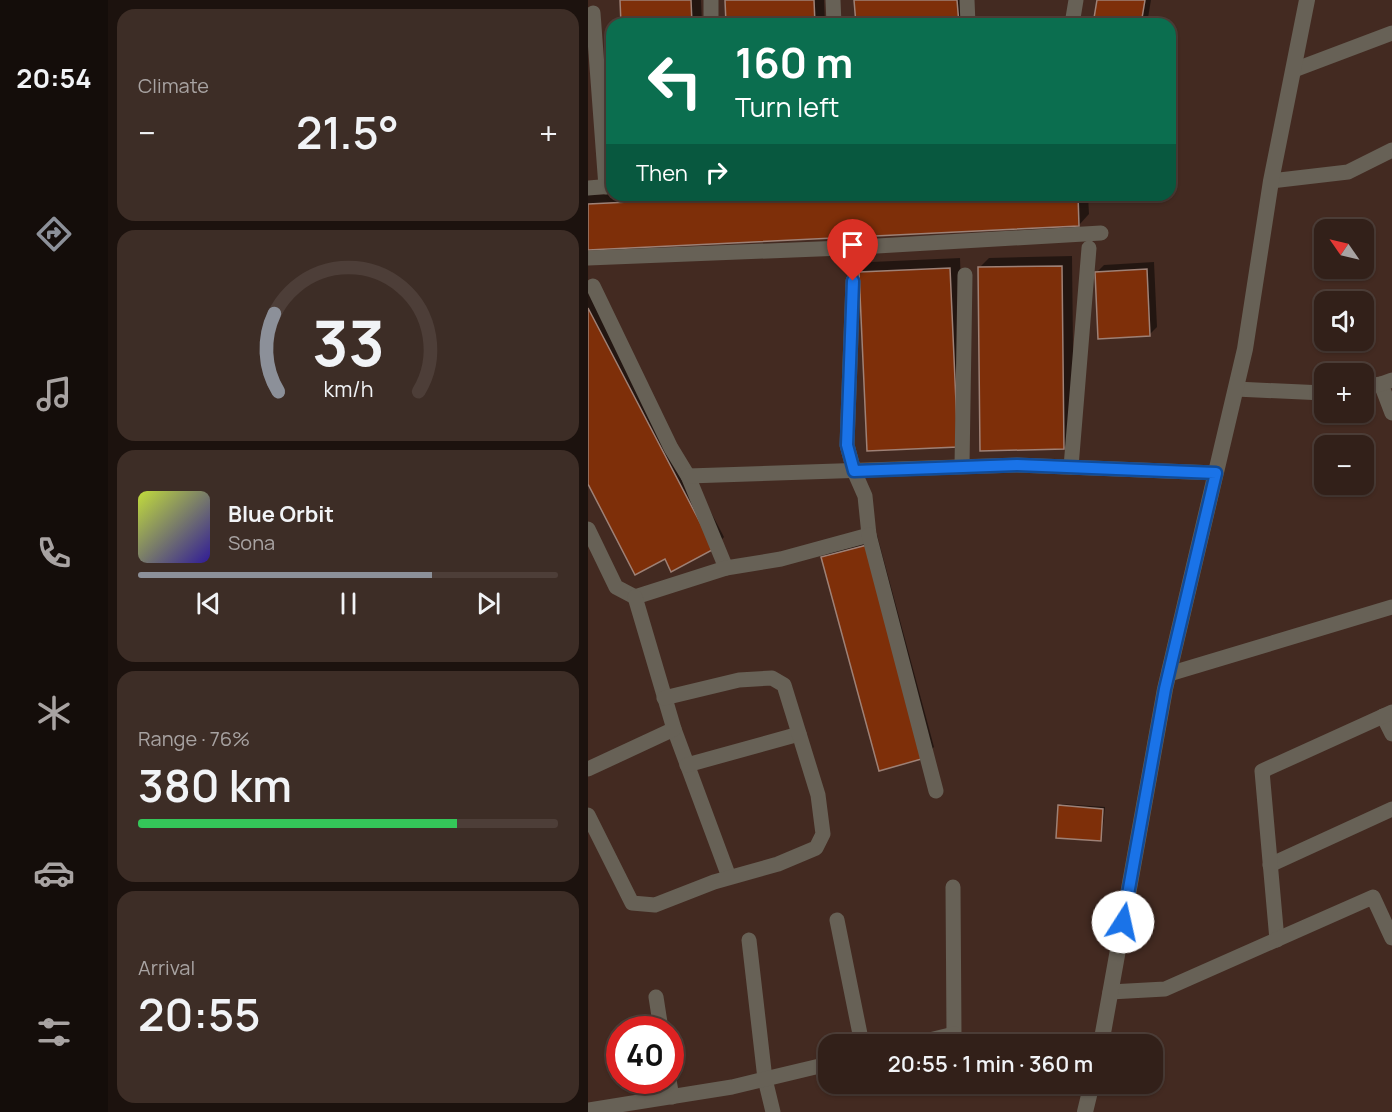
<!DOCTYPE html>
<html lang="en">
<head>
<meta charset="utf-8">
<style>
  body { margin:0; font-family:Manrope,sans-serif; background:#3d2d26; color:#f1f3f6; height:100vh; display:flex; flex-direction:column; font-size:22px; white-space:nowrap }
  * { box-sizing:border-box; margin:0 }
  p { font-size:20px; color:#a8a3a2 }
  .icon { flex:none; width:33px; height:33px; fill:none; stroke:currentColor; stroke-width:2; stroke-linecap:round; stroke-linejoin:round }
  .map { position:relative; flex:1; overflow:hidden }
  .sheet { display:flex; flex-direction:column; gap:9px; padding:9px; background:#1c120e; width:480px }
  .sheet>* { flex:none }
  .hud { position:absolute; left:18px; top:18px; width:570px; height:183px; border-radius:18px; box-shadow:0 2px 4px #0004,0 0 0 2px #4d3e38; background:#0b6e4f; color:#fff; overflow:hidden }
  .needle { width:39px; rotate:304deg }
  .tools { position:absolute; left:726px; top:219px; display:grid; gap:12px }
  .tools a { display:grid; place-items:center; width:60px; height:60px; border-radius:12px; background:#322019; box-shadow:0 2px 4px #0004,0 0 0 2px #4d3e38; font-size:30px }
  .speed { position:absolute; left:18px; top:1016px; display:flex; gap:12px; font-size:30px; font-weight:700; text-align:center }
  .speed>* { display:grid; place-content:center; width:78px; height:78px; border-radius:50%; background:#322019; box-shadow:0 2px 4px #0004,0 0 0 2px #4d3e38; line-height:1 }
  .speed .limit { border:9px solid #d22; background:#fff; color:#111 }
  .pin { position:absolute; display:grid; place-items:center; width:51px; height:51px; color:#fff; margin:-62px -26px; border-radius:50% 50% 50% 0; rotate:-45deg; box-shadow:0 0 6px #0007 }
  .pin .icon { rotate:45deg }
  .me { position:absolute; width:66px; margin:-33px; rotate:10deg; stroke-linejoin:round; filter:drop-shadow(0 0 4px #0008) }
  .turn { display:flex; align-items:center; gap:21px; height:126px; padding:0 30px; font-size:27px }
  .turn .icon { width:78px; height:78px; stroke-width:2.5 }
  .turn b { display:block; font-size:42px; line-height:51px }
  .then { display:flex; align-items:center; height:57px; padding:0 30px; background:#0003; gap:12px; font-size:22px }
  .big { font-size:45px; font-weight:600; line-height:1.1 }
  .sheet .card { flex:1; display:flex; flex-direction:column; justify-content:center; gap:9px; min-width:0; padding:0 21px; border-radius:18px; background:#3d2d26 }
  .sheet .dial { align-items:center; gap:0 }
  .dial svg { height:156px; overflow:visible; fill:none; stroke:#4d3e38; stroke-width:7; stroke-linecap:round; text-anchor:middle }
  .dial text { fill:#f1f3f6; stroke:none }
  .song { display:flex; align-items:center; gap:18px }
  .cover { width:72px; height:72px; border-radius:9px; background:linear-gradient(135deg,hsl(70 70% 55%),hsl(250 70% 35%)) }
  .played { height:6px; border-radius:3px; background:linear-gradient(90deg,#8c9099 70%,#4d3e38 70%) }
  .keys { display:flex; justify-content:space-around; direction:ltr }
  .heat { display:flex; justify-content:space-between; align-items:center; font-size:33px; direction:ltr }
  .charge { height:9px; border-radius:4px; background:linear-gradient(90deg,#34c759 76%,#4d3e38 0) }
  .trip { position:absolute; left:230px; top:1034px; width:345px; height:60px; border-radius:18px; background:#322019; box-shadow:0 2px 4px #0004,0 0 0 2px #4d3e38; font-weight:600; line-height:60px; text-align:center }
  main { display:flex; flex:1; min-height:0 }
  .menu { display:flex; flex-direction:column; width:108px; justify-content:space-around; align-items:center; background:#140d0a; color:#a8a3a2 }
  .menu .icon { width:42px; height:42px }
  .menu .selected { color:#8c9099 }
  .menu b { font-size:27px; color:#f1f3f6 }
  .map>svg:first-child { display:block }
  .shadow { fill:#0007 }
  .building { fill:#7e2f09; stroke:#9e8176; stroke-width:1.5 }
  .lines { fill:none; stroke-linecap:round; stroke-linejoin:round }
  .minor { stroke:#676156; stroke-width:15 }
  .tertiary { stroke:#676156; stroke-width:16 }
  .route-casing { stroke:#114b97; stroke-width:15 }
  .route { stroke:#1a73e8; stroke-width:10 }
</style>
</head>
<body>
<main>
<nav class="menu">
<b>20:54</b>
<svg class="icon selected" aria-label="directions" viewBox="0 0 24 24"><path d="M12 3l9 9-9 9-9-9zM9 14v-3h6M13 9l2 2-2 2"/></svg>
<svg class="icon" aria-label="music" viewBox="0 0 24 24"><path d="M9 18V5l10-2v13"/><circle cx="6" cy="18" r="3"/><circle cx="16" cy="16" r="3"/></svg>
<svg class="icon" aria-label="phone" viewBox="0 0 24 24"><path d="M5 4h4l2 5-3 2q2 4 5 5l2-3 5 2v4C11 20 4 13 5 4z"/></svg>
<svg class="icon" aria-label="climate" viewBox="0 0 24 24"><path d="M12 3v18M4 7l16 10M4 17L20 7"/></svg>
<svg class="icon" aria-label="car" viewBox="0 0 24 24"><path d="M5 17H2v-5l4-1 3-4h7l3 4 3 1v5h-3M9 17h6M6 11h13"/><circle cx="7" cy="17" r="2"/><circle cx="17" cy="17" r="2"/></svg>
<svg class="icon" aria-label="filters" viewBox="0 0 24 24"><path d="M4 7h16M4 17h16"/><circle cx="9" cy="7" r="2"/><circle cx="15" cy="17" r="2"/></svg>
</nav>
<section class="sheet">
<div class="card"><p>Climate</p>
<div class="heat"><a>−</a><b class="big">21.5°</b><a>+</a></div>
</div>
<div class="card dial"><svg viewBox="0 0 100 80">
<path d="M14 69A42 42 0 1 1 86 69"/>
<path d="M14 69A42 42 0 0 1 12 29" stroke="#8c9099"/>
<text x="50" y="56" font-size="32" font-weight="700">33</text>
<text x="50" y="72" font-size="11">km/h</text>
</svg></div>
<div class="card">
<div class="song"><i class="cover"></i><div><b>Blue Orbit</b><p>Sona</p></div></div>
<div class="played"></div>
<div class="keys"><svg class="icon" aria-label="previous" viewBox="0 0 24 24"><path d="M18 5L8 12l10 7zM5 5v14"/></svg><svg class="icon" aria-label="pause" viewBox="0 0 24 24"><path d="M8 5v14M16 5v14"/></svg><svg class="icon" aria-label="next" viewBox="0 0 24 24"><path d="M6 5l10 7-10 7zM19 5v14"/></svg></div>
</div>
<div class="card"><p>Range · 76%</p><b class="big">380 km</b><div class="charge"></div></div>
<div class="card"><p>Arrival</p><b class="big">20:55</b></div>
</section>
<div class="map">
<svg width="804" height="1112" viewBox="0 0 804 1112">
  <rect width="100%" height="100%" fill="#432a21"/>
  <g class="shadow">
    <path d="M 34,0 L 113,0 L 114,24 L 34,24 Z"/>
    <path d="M 138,0 L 236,0 L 237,24 L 139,24 Z"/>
    <path d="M 268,0 L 380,0 L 381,24 L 269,24 Z"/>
    <path d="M 511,0 L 563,0 L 559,24 L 507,24 Z"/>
    <path d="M 24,194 L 500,195 L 501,214 L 491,225 L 0,249 L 0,195 Z"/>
    <path d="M 484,256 L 486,437 L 476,447 L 391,268 L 401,258 Z"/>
    <path d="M 372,258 L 379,435 L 273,272 L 283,262 Z"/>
    <path d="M 566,262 L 569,327 L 561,335 L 508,273 L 516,265 Z"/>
    <path d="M 2,283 L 136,537 L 126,548 L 77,557 L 0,481 L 0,285 Z"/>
    <path d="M 289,535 L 346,747 L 336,757 L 235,558 L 245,547 Z"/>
    <path d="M 474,804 L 517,807 L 514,837 L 512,839 L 472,806 Z"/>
  </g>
  <g class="building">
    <path d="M 32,0 L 103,0 L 104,24 L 33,24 Z"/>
    <path d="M 137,0 L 226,0 L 227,24 L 138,24 Z"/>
    <path d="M 266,0 L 369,0 L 371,24 L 268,24 Z"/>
    <path d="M 509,0 L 557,0 L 553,24 L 505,24 Z"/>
    <path d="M 188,195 L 490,195 L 491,226 L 0,250 L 0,204 Z"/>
    <path d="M 474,266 L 476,449 L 392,451 L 390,267 Z"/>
    <path d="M 362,268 L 370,447 L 279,451 L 271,272 Z"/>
    <path d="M 559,269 L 562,336 L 510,339 L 507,272 Z"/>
    <path d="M 0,308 L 126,549 L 83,572 L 77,559 L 47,575 L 0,484 Z"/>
    <path d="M 279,545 L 337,758 L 291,771 L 233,557 Z"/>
    <path d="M 470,805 L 515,809 L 513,841 L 468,838 Z"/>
  </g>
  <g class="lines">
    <g class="minor">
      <path d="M 123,0 L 123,24"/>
      <path d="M 245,0 L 246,24"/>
      <path d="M 379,0 L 380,24"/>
      <path d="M 0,23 L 5,13 L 18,187"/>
      <path d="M 484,24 L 488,0"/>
      <path d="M 706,70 L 804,33"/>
      <path d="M 683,181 L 760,172 L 804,150"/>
      <path d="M 0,188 L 24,186"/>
      <path d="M 0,258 L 255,248 L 513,233"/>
      <path d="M 5,286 L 83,448 L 100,476 L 138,568"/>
      <path d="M 793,384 L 804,413"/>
      <path d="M 776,387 L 793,384 L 804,380"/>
      <path d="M 648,389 L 736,393"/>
      <path d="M 374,466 L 377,275"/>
      <path d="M 483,467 L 501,248"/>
      <path d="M 100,476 L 429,465 L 628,473"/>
      <path d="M 0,529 L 28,587 L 47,597 L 138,568 L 193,559 L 281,535 L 277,496 L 266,471 L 259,445 L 265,281"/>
      <path d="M 281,535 L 348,791"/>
      <path d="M 581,674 L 804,607"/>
      <path d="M 795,716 L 804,734"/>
      <path d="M 86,729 L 141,877"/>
      <path d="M 99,765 L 211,734"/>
      <path d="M 0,769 L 86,729 L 47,597"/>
      <path d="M 0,815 L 44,903 L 67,905 L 126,882 L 190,864 L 228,848 L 235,834 L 230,795 L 196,685 L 184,678 L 151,680 L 76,698"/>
      <path d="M 682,865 L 804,809"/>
      <path d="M 365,887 L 366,1034 L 368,1044"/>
      <path d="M 249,920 L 274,1044"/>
      <path d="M 161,940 L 177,1079 L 185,1112"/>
      <path d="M 689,940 L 674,771 L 804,712"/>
      <path d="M 522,992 L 577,989 L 785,897 L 804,938"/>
      <path d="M 68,997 L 73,1029"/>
      <path d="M 325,1044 L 366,1034"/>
      <path d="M 81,1080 L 84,1097"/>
      <path d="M 0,1110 L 144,1087 L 240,1064"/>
    </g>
    <g class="tertiary">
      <path d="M 513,1044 L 577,689 L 657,349 L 683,181 L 719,0"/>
      <path d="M 497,1112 L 504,1083"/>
    </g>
  </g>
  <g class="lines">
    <g class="route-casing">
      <path id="route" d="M 265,281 L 259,445 L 266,471 L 429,465 L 628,473 L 577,689 L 535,922"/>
    </g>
    <use href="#route" class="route"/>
  </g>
</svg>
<div class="tools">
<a><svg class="needle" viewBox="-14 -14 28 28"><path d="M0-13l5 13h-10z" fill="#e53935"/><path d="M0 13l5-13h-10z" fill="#a8a3a2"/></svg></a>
<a><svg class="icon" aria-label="sound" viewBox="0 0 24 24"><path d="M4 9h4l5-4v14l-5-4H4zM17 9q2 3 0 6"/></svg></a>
<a>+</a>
<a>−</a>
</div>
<div class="speed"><div class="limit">40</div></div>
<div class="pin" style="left:265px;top:281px;background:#d93025"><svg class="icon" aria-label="arrive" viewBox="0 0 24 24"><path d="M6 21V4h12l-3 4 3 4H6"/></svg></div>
<svg class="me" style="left:535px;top:922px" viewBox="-20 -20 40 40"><circle r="19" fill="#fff"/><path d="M0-13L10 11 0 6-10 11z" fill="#1a73e8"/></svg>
<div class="trip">20:55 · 1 min · 360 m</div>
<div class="hud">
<div class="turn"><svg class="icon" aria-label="left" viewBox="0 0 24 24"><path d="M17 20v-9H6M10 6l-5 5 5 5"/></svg><div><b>160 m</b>Turn left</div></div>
<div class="then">Then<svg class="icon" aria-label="right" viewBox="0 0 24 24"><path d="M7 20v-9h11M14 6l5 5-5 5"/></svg></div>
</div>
</div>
</main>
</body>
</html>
